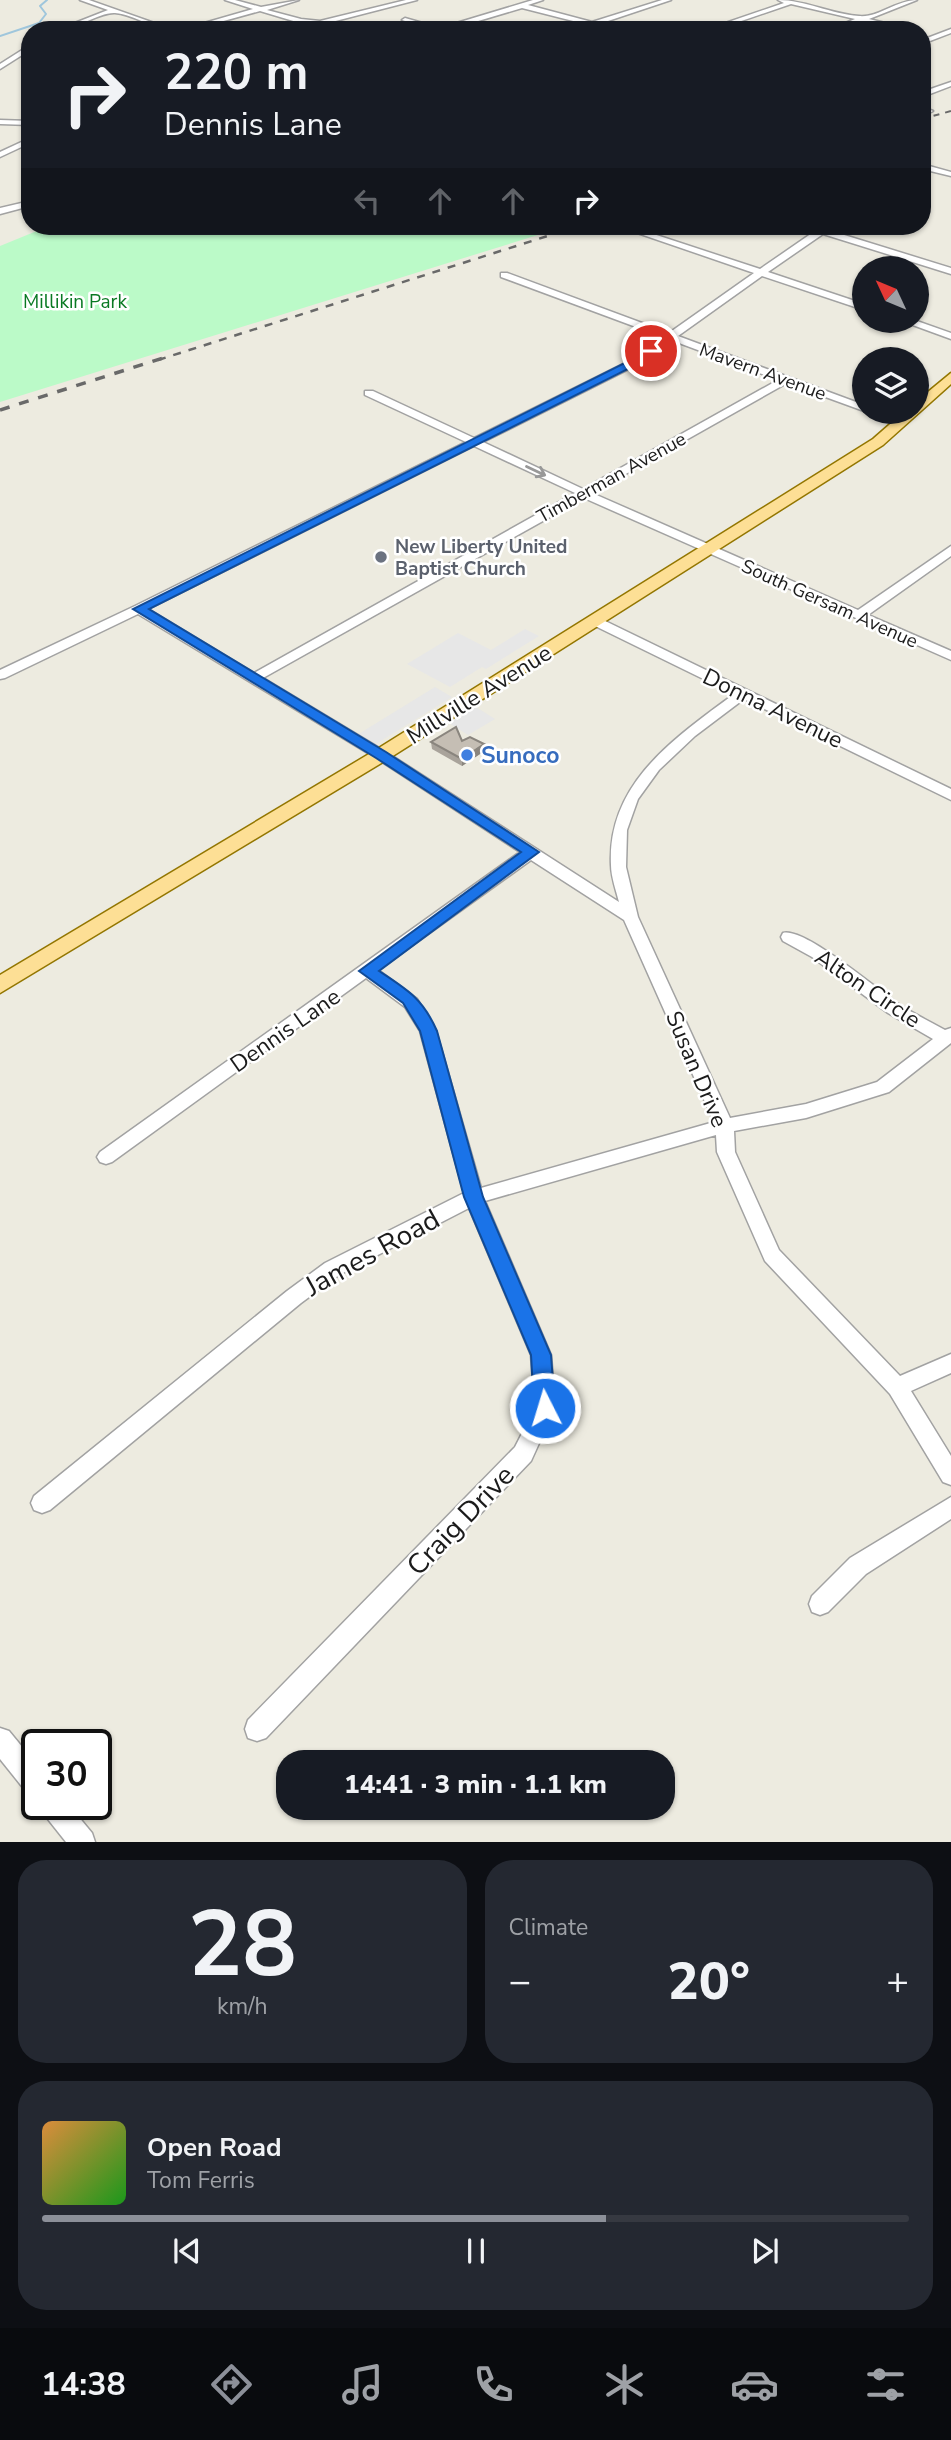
<!DOCTYPE html>
<html lang="en">
<head>
<meta charset="utf-8">
<style>
  body { margin:0; font-family:"Nunito Sans",sans-serif; background:#242831; color:#f1f3f6; height:100vh; display:flex; flex-direction:column; font-size:26px; white-space:nowrap }
  * { box-sizing:border-box; margin:0 }
  p { font-size:23px; color:#9ea1a6 }
  .icon { flex:none; width:38px; height:38px; fill:none; stroke:currentColor; stroke-width:2; stroke-linecap:round; stroke-linejoin:round }
  .map { position:relative; height:1842px; overflow:hidden }
  .sheet { display:flex; flex-direction:column; gap:18px; padding:18px; background:#0d0f14; flex:1 }
  .sheet>* { flex:none }
  .banner { position:absolute; left:21px; top:21px; width:910px; height:214px; border-radius:28px; box-shadow:0 2px 5px #0004; background:#171b24; color:#f1f3f6; overflow:hidden }
  .needle { width:46px; rotate:314deg }
  .buttons { position:absolute; left:852px; top:256px; display:grid; gap:14px }
  .buttons a { display:grid; place-items:center; width:77px; height:77px; border-radius:50%; background:#171b24; box-shadow:0 2px 5px #0004; font-size:35px }
  .speed { position:absolute; left:21px; top:1729px; display:flex; gap:14px; font-size:35px; font-weight:700; text-align:center }
  .speed>* { display:grid; place-content:center; width:91px; height:91px; border-radius:50%; background:#171b24; box-shadow:0 2px 5px #0004; line-height:1 }
  .speed .limit { border:4px solid #111; border-radius:10px; background:#fff; color:#111 }
  .pin { position:absolute; display:grid; place-items:center; width:60px; height:60px; color:#fff; margin:-30px; border:4px solid #fff; border-radius:50%; box-shadow:0 2px 7px #0007 }
  .me { position:absolute; width:77px; margin:-38px; rotate:355deg; stroke-linejoin:round; filter:drop-shadow(0 0 5px #0008) }
  .turn { display:flex; align-items:center; gap:24px; height:147px; padding:0 28px; font-size:32px }
  .turn .icon { width:91px; height:91px; stroke-width:2.5 }
  .turn b { display:block; font-size:49px; line-height:60px }
  .lanes { display:flex; align-items:center; height:66px; padding:0 28px; background:#0003; justify-content:center; gap:35px; direction:ltr }
  .lanes .off { opacity:.35 }
  .big { font-size:52px; font-weight:800; line-height:1.1 }
  .sheet .widget { flex:1; display:flex; flex-direction:column; justify-content:center; gap:10px; min-width:0; padding:0 24px; border-radius:28px; background:#242831 }
  .sheet .dial { align-items:center; gap:0 }
  .dial b { font-size:91px; line-height:1 }
  .song { display:flex; align-items:center; gap:21px }
  .cover { width:84px; height:84px; border-radius:10px; background:linear-gradient(135deg,hsl(30 70% 55%),hsl(120 70% 35%)) }
  .played { height:7px; border-radius:4px; background:linear-gradient(90deg,#8c9099 65%,#363941 65%) }
  .keys { display:flex; justify-content:space-around; direction:ltr }
  .heat { display:flex; justify-content:space-between; align-items:center; font-size:38px; direction:ltr }
  .sheet .tiles { flex:1; display:grid; gap:18px; grid-template-columns:1fr 1fr }
  .widget:last-child { grid-column:span 2 }
  .trip { position:absolute; left:276px; top:1750px; width:399px; height:70px; border-radius:28px; background:#171b24; box-shadow:0 2px 5px #0004; font-weight:800; line-height:70px; text-align:center }
  .tab-bar { display:flex; height:112px; justify-content:space-around; align-items:center; background:#090b0e; color:#9ea1a6 }
  .tab-bar .icon { width:49px; height:49px }
  .tab-bar .on { color:#8c9099 }
  .tab-bar b { font-size:32px; color:#f1f3f6 }
  .map>svg:first-child { display:block }
  .park { fill:#bbfac8 }
  .parking { fill:#e7e7e7 }
  .lines { fill:none; stroke-linecap:round; stroke-linejoin:round }
  .stream { stroke:#9fc6dc; stroke-width:2 }
  .minor-casing { stroke:#a2a2a2; stroke-width:3 }
  .major-casing { stroke:#937600; stroke-width:3 }
  .minor { fill:#fff; fill-rule:evenodd }
  .major { fill:#fddf95; fill-rule:evenodd }
  .rail-far2 { stroke:#696969; stroke-width:2; stroke-dasharray:6 6; stroke-linecap:butt }
  .rail-far1 { stroke:#696969; stroke-width:2.5; stroke-dasharray:8 8; stroke-linecap:butt }
  .rail { stroke:#696969; stroke-width:3.5; stroke-dasharray:10 10; stroke-linecap:butt }
  .wall { fill:#a9a39b }
  .shaded-wall { fill:#8a857e }
  .building { fill:#c5beb4; stroke:#8a857e; stroke-width:2 }
  .oneway { stroke:#989898 }
  .route { fill:#1a73e8; stroke:#114b97; stroke-width:2 }
  .worship-dot { fill:#6b7280; stroke:#fff; stroke-width:2.5 }
  .shop-dot { fill:#3f7fe0; stroke:#fff; stroke-width:2.5 }
  .labels { text-anchor:middle; stroke-width:5; stroke-linejoin:round; paint-order:stroke }
  .far-park-label { font-size:19px; fill:#097922; stroke:#fff }
  .far-street-label { font-size:19px; fill:#1b1b1b; stroke:#fff }
  .far-worship-label { font-size:19px; font-weight:bold; fill:#5b616d; stroke:#fff; text-anchor:start }
  .street-label { font-size:23px; fill:#1b1b1b; stroke:#fff }
  .shop-label { font-size:23px; font-weight:bold; fill:#366cbe; stroke:#fff; text-anchor:start }
  .near-street-label { font-size:28px; fill:#1b1b1b; stroke:#fff }
</style>
</head>
<body>
<div class="map">
<svg width="951" height="1842" viewBox="0 0 951 1842">
  <rect width="100%" height="100%" fill="#edebe0"/>
  <path class="park" d="M 49,226 L 567,226 L 0,402 L 0,246 Z"/>
  <g class="parking">
    <path d="M 525,629 L 539,636 L 486,669 L 482,667 L 450,687 L 407,664 L 458,633 L 491,650 Z"/>
    <path d="M 435,687 L 452,697 L 374,745 L 357,735 Z"/>
    <path d="M 476,707 L 495,719 L 468,735 L 449,723 Z"/>
  </g>
  <g class="lines">
    <path class="stream" d="M 0,36 L 39,23 L 46,14 L 40,6 L 47,0"/>
    <g class="minor-casing">
      <g id="minor">
        <path d="M 80,0 L 89,0 L 174,30 C 153,30 136,15 115,13 C 99,12 76,30 57,30 L 108,10 Z"/>
        <path d="M 225,0 L 235,0 L 261,7 L 299,0 L 267,10 L 301,19 L 320,21 L 406,0 L 417,0 L 320,25 L 300,23 L 260,11 L 191,30 L 180,30 L 253,9 Z"/>
        <path d="M 533,0 L 543,0 L 528,5 L 592,22 L 662,0 L 671,0 L 599,24 L 619,30 L 593,26 L 570,30 L 585,24 L 522,8 L 448,30 L 432,30 L 402,20 L 405,18 L 440,28 Z"/>
        <path d="M 778,0 C 805,0 831,14 859,16 C 878,18 897,0 917,0 L 869,19 L 913,30 C 897,30 876,20 862,21 C 850,22 841,30 829,30 L 855,19 L 791,4 L 715,30 L 705,30 L 784,3 Z"/>
        <path d="M 951,29 L 951,33 L 922,44 L 922,40 Z"/>
        <path d="M 30,45 L 30,50 L 0,69 L 0,64 Z"/>
        <path d="M 951,82 L 951,86 L 922,97 L 922,92 Z"/>
        <path d="M 922,107 L 933,111 L 929,113 L 922,111 Z"/>
        <path d="M 0,120 L 30,121 L 30,125 L 0,124 Z"/>
        <path d="M 30,138 L 30,143 L 0,157 L 0,152 Z"/>
        <path d="M 922,164 L 951,172 L 951,176 L 922,169 Z"/>
        <path d="M 30,201 L 30,206 L 0,214 L 0,208 Z"/>
        <path d="M 617,226 L 629,226 L 760,269 L 815,231 L 804,226 L 832,226 L 828,230 L 951,268 L 951,274 L 823,234 L 768,272 L 864,304 L 864,310 L 762,276 L 678,336 L 864,405 L 864,411 L 787,383 L 592,493 L 858,610 L 951,546 L 951,556 L 868,615 L 951,651 L 951,660 L 584,498 L 263,678 L 386,752 L 619,902 C 616,890 611,877 611,865 C 607,783 675,738 734,694 L 591,624 L 591,618 L 599,618 L 951,789 L 951,800 L 744,699 L 695,736 L 659,770 L 638,799 L 627,830 L 626,867 L 638,917 L 730,1118 L 806,1104 L 877,1082 L 933,1039 L 888,1013 L 812,957 L 783,941 L 781,937 L 783,933 C 804,927 877,989 897,1003 C 912,1013 929,1021 945,1030 L 951,1028 L 951,1043 L 889,1092 L 806,1118 L 734,1131 L 735,1152 L 779,1250 L 900,1376 L 951,1354 L 951,1373 L 911,1391 L 951,1456 L 951,1485 L 943,1482 L 890,1394 L 765,1261 L 717,1152 L 716,1135 L 485,1201 L 551,1355 L 555,1408 L 531,1461 L 266,1738 L 257,1741 L 248,1738 L 245,1729 L 248,1720 L 515,1447 L 535,1408 L 531,1355 L 469,1208 L 339,1275 L 301,1303 L 50,1510 L 42,1513 L 34,1510 L 31,1503 L 34,1496 L 287,1291 L 325,1263 L 464,1193 L 420,1031 L 405,1007 L 366,978 L 112,1162 L 106,1164 L 100,1162 L 97,1157 L 100,1152 L 520,852 L 376,758 L 138,614 L 5,678 L 0,679 L 0,670 L 135,606 L 466,442 L 365,395 L 365,391 L 373,391 L 474,438 L 627,362 L 663,337 L 501,277 L 501,273 L 507,273 L 669,333 L 754,273 ZM 671,340 L 778,380 L 583,489 L 483,442 L 635,366 ZM 474,446 L 575,493 L 254,673 L 148,609 ZM 531,860 L 624,920 L 714,1122 L 481,1188 L 436,1031 L 417,999 L 378,970 Z"/>
        <path d="M 899,320 L 914,320 L 951,333 L 951,339 Z"/>
        <path d="M 869,411 L 885,411 L 907,421 L 898,423 Z"/>
        <path d="M 951,1497 L 951,1519 L 866,1574 L 828,1612 L 820,1615 L 812,1612 L 809,1604 L 812,1596 L 850,1558 Z"/>
        <path d="M 0,1728 L 9,1731 L 37,1765 L 37,1797 L 28,1794 L 0,1759 Z"/>
        <path d="M 40,1804 L 68,1804 L 92,1833 L 95,1842 L 66,1842 L 43,1813 Z"/>
      </g>
    </g>
    <g class="major-casing">
      <path id="major" d="M 951,373 L 951,384 L 883,445 L 388,759 L 0,993 L 0,975 L 374,751 L 873,439 L 905,411 L 917,411 L 917,401 Z"/>
    </g>
    <use href="#minor" class="minor"/>
    <use href="#major" class="major"/>
    <path class="rail-far2" d="M 922,119 L 951,111"/>
    <path class="rail-far1" d="M 158,360 L 579,226"/>
    <path class="rail" d="M 0,410 L 163,358"/>
  </g>
  <path class="wall" d="M 462,741 L 483,752 L 462,766 L 432,749 L 431,742 Z"/>
  <path class="shaded-wall" d="M 484,744 L 483,752 L 462,766 L 462,759 Z"/>
  <path class="building" d="M 456,727 L 462,741 L 470,737 L 484,744 L 462,759 L 431,742 Z"/>
  <defs><path id="oneway-shaft" d="M-6 0H5M1.5-3L5.5 0L1.5 3" fill="none" stroke-width="1.6" stroke-linecap="round" stroke-linejoin="round" transform="scale(1.75)"/></defs>
  <use class="oneway" href="#oneway-shaft" transform="translate(536 471) rotate(25)"/>
  <path class="route" d="M 648,349 L 656,351 L 634,366 L 149,609 L 386,752 L 539,852 L 379,971 C 408,990 423,999 437,1031 L 483,1197 L 551,1355 L 555,1408 L 552,1415 L 545,1417 L 538,1415 L 534,1408 L 531,1355 L 464,1197 L 420,1031 L 403,1003 L 359,971 L 521,852 L 376,758 L 133,609 L 627,362 Z"/>
  <circle class="worship-dot" cx="381" cy="557" r="7"/>
  <circle class="shop-dot" cx="467" cy="755" r="7"/>
  <g class="labels">
    <g class="far-park-label">
      <text x="75" y="308">Millikin Park</text>
    </g>
    <g class="far-street-label">
      <text transform="translate(763 371) rotate(20)" y="7">Mavern Avenue</text>
      <text transform="translate(611 477) rotate(-29)" y="7">Timberman Avenue</text>
      <text transform="translate(830 603) rotate(24)" y="7">South Gersam Avenue</text>
    </g>
    <g class="far-worship-label">
      <text x="395" y="553">New Liberty United<tspan x="395" dy="22">Baptist Church</tspan></text>
    </g>
    <g class="street-label">
      <text transform="translate(479 694) rotate(-32)" y="8">Millville Avenue</text>
      <text transform="translate(773 708) rotate(26)" y="8">Donna Avenue</text>
      <text transform="translate(868 988) rotate(34)" y="8">Alton Circle</text>
      <text transform="translate(285 1030) rotate(-35)" y="8">Dennis Lane</text>
      <text transform="translate(697 1069) rotate(67)" y="8">Susan Drive</text>
    </g>
    <g class="shop-label">
      <text x="481" y="763">Sunoco</text>
    </g>
    <g class="near-street-label">
      <text transform="translate(372 1252) rotate(-29)" y="10">James Road</text>
      <text transform="translate(460 1520) rotate(-46)" y="10">Craig Drive</text>
    </g>
  </g>
</svg>
<div class="buttons">
<a><svg class="needle" viewBox="-14 -14 28 28"><path d="M0-13l5 13h-10z" fill="#e53935"/><path d="M0 13l5-13h-10z" fill="#9ea1a6"/></svg></a>
<a><svg class="icon" aria-label="layers" viewBox="0 0 24 24"><path d="M12 4l9 5-9 5-9-5zM3 14l9 5 9-5"/></svg></a>
</div>
<div class="speed"><div class="limit">30</div></div>
<div class="pin" style="left:651px;top:351px;background:#d93025"><svg class="icon" aria-label="arrive" viewBox="0 0 24 24"><path d="M6 21V4h12l-3 4 3 4H6"/></svg></div>
<svg class="me" style="left:545px;top:1408px" viewBox="-20 -20 40 40"><circle r="17" fill="#1a73e8" stroke="#fff" stroke-width="3"/><path d="M0-11L8 9 0 5-8 9z" fill="#fff"/></svg>
<div class="trip">14:41 · 3 min · 1.1 km</div>
<div class="banner">
<div class="turn"><svg class="icon" aria-label="right" viewBox="0 0 24 24"><path d="M7 20v-9h11M14 6l5 5-5 5"/></svg><div><b>220 m</b>Dennis Lane</div></div>
<div class="lanes"><svg class="icon off" aria-label="left" viewBox="0 0 24 24"><path d="M17 20v-9H6M10 6l-5 5 5 5"/></svg><svg class="icon off" aria-label="ahead" viewBox="0 0 24 24"><path d="M12 20V5M6 11l6-6 6 6"/></svg><svg class="icon off" aria-label="ahead" viewBox="0 0 24 24"><path d="M12 20V5M6 11l6-6 6 6"/></svg><svg class="icon" aria-label="right" viewBox="0 0 24 24"><path d="M7 20v-9h11M14 6l5 5-5 5"/></svg></div>
</div>
</div>
<section class="sheet">
<div class="tiles">
<div class="widget dial"><b>28</b><p>km/h</p></div>
<div class="widget"><p>Climate</p>
<div class="heat"><a>−</a><b class="big">20°</b><a>+</a></div>
</div>
<div class="widget">
<div class="song"><i class="cover"></i><div><b>Open Road</b><p>Tom Ferris</p></div></div>
<div class="played"></div>
<div class="keys"><svg class="icon" aria-label="previous" viewBox="0 0 24 24"><path d="M18 5L8 12l10 7zM5 5v14"/></svg><svg class="icon" aria-label="pause" viewBox="0 0 24 24"><path d="M8 5v14M16 5v14"/></svg><svg class="icon" aria-label="next" viewBox="0 0 24 24"><path d="M6 5l10 7-10 7zM19 5v14"/></svg></div>
</div>
</div>
</section>
<nav class="tab-bar">
<b>14:38</b>
<svg class="icon on" aria-label="directions" viewBox="0 0 24 24"><path d="M12 3l9 9-9 9-9-9zM9 14v-3h6M13 9l2 2-2 2"/></svg>
<svg class="icon" aria-label="music" viewBox="0 0 24 24"><path d="M9 18V5l10-2v13"/><circle cx="6" cy="18" r="3"/><circle cx="16" cy="16" r="3"/></svg>
<svg class="icon" aria-label="phone" viewBox="0 0 24 24"><path d="M5 4h4l2 5-3 2q2 4 5 5l2-3 5 2v4C11 20 4 13 5 4z"/></svg>
<svg class="icon" aria-label="climate" viewBox="0 0 24 24"><path d="M12 3v18M4 7l16 10M4 17L20 7"/></svg>
<svg class="icon" aria-label="car" viewBox="0 0 24 24"><path d="M5 17H2v-5l4-1 3-4h7l3 4 3 1v5h-3M9 17h6M6 11h13"/><circle cx="7" cy="17" r="2"/><circle cx="17" cy="17" r="2"/></svg>
<svg class="icon" aria-label="filters" viewBox="0 0 24 24"><path d="M4 7h16M4 17h16"/><circle cx="9" cy="7" r="2"/><circle cx="15" cy="17" r="2"/></svg>
</nav>
</body>
</html>
